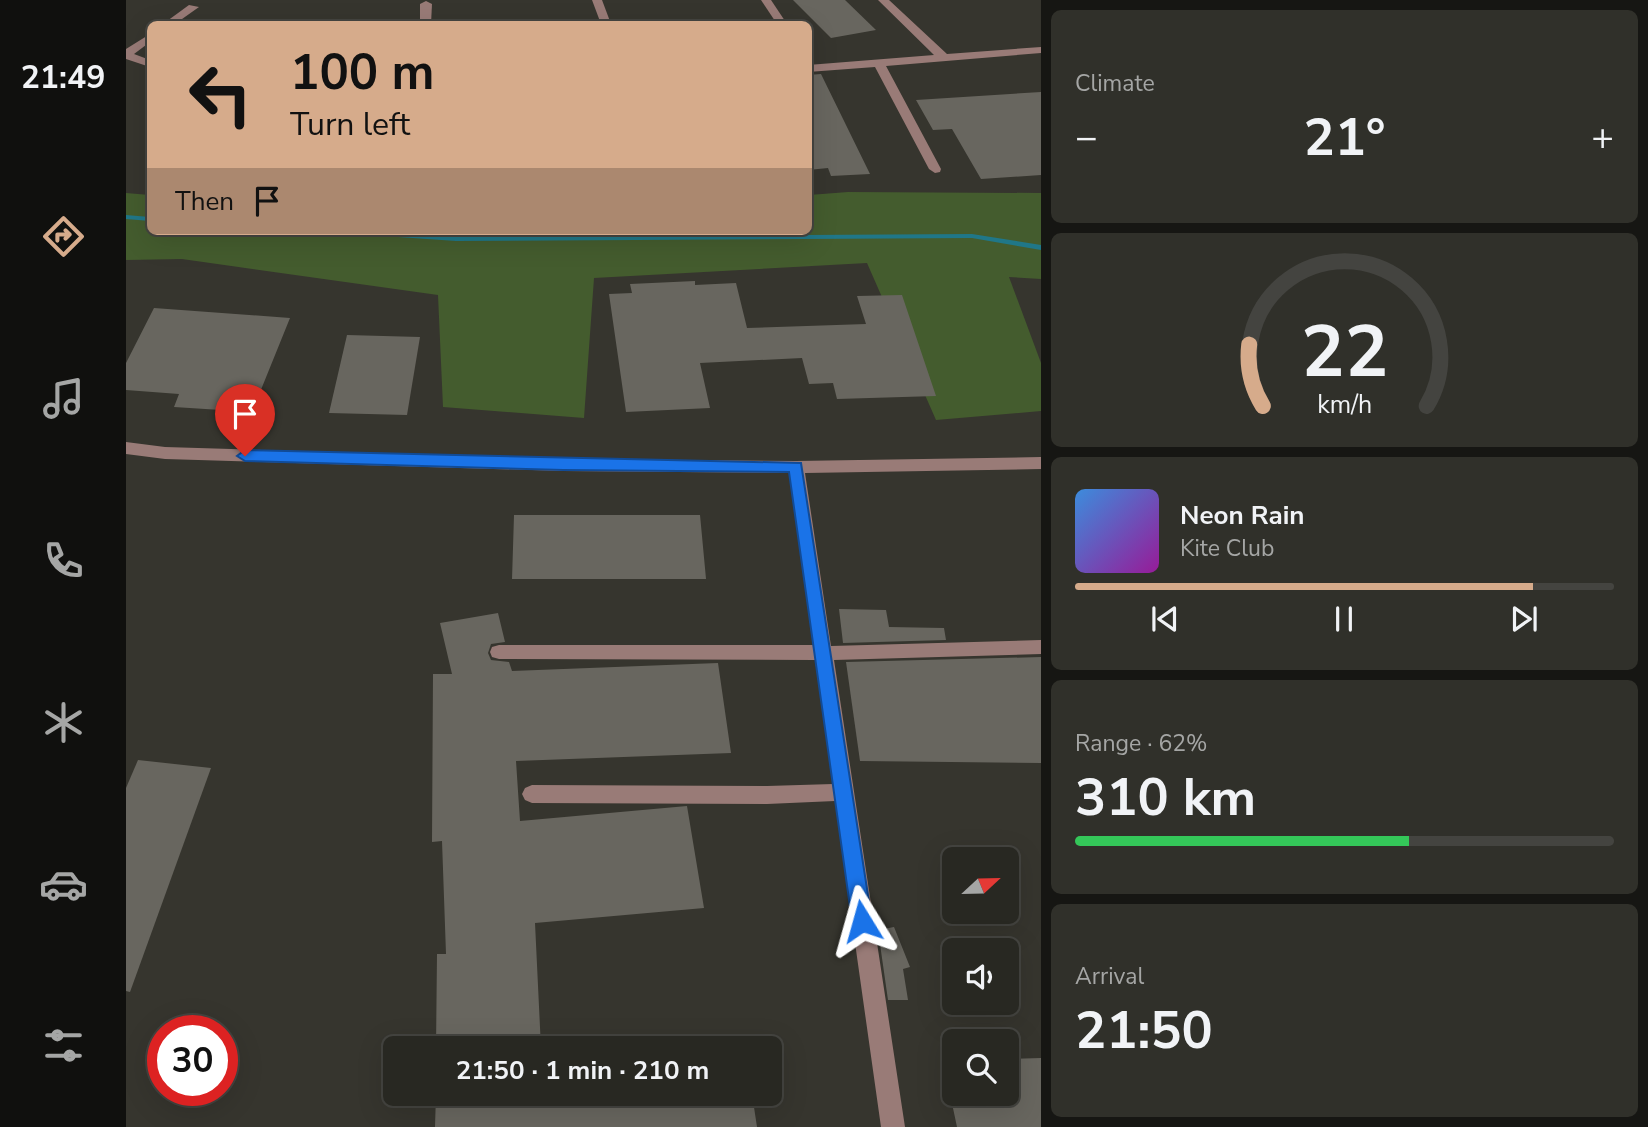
<!DOCTYPE html>
<html lang="en">
<head>
<meta charset="utf-8">
<style>
  body { margin:0; font-family:"Nunito Sans",sans-serif; background:#30302a; color:#f1f3f6; height:100vh; display:flex; flex-direction:column; font-size:26px; white-space:nowrap }
  * { box-sizing:border-box; margin:0 }
  p { font-size:23px; color:#a5a6a5 }
  .icon { flex:none; width:38px; height:38px; fill:none; stroke:currentColor; stroke-width:2; stroke-linecap:round; stroke-linejoin:round }
  .map { position:relative; flex:1; overflow:hidden }
  .sheet { display:flex; flex-direction:column; gap:10px; padding:10px; background:#161613; width:607px }
  .sheet>* { flex:none }
  .top-card { position:absolute; left:21px; top:21px; width:665px; height:214px; border-radius:10px; box-shadow:0 7px 28px #0002,0 0 0 2px #444440; background:#d6ab8b; color:#111; overflow:hidden }
  .needle { width:46px; rotate:68deg }
  .fabs { position:absolute; left:816px; top:847px; display:grid; gap:14px }
  .fabs a { display:grid; place-items:center; width:77px; height:77px; border-radius:10px; background:#282822; box-shadow:0 7px 28px #0002,0 0 0 2px #444440; font-size:35px }
  .speed { position:absolute; left:21px; top:1015px; display:flex; gap:14px; font-size:35px; font-weight:700; text-align:center }
  .speed>* { display:grid; place-content:center; width:91px; height:91px; border-radius:50%; background:#282822; box-shadow:0 7px 28px #0002,0 0 0 2px #444440; line-height:1 }
  .speed .limit { border:10px solid #d22; background:#fff; color:#111 }
  .pin { position:absolute; display:grid; place-items:center; width:60px; height:60px; color:#fff; margin:-72px -30px; border-radius:50% 50% 50% 0; rotate:-45deg; box-shadow:0 0 7px #0007 }
  .pin .icon { rotate:45deg }
  .me { position:absolute; width:77px; margin:-38px; rotate:352deg; stroke-linejoin:round; filter:drop-shadow(0 0 5px #0008) }
  .turn { display:flex; align-items:center; gap:24px; height:147px; padding:0 28px; font-size:32px }
  .turn .icon { width:91px; height:91px; stroke-width:2.5 }
  .turn b { display:block; font-size:49px; line-height:60px }
  .then { display:flex; align-items:center; height:66px; padding:0 28px; background:#0003; gap:14px; font-size:26px }
  .big { font-size:52px; font-weight:700; line-height:1.1 }
  .sheet .card { flex:1; display:flex; flex-direction:column; justify-content:center; gap:10px; min-width:0; padding:0 24px; border-radius:10px; background:#30302a }
  .sheet .dial { align-items:center; gap:0 }
  .dial svg { height:182px; overflow:visible; fill:none; stroke:#444440; stroke-width:7; stroke-linecap:round; text-anchor:middle }
  .dial text { fill:#f1f3f6; stroke:none }
  .song { display:flex; align-items:center; gap:21px }
  .cover { width:84px; height:84px; border-radius:10px; background:linear-gradient(135deg,hsl(210 70% 55%),hsl(300 70% 35%)) }
  .played { height:7px; border-radius:4px; background:linear-gradient(90deg,#d6ab8b 85%,#444440 85%) }
  .keys { display:flex; justify-content:space-around; direction:ltr }
  .heat { display:flex; justify-content:space-between; align-items:center; font-size:38px; direction:ltr }
  .charge { height:10px; border-radius:5px; background:linear-gradient(90deg,#34c759 62%,#444440 0) }
  .trip { position:absolute; left:257px; top:1036px; width:399px; height:70px; border-radius:10px; background:#282822; box-shadow:0 7px 28px #0002,0 0 0 2px #444440; font-weight:700; line-height:70px; text-align:center }
  main { display:flex; flex:1; min-height:0 }
  .dock { display:flex; flex-direction:column; width:126px; justify-content:space-around; align-items:center; background:#10100e; color:#a5a6a5 }
  .dock .icon { width:49px; height:49px }
  .dock .on { color:#d6ab8b }
  .dock b { font-size:32px; color:#f1f3f6 }
  .map>svg:first-child { display:block }
  .green { fill:#445c2e }
  .lines { fill:none; stroke-linecap:round; stroke-linejoin:round }
  .stream { fill:#207788; fill-rule:evenodd }
  .building { fill:#68665f }
  .minor { fill:#997b77; fill-rule:evenodd }
  .route { fill:#1a73e8; stroke:#114b97; stroke-width:2 }
</style>
</head>
<body>
<main>
<nav class="dock">
<b>21:49</b>
<svg class="icon on" aria-label="directions" viewBox="0 0 24 24"><path d="M12 3l9 9-9 9-9-9zM9 14v-3h6M13 9l2 2-2 2"/></svg>
<svg class="icon" aria-label="music" viewBox="0 0 24 24"><path d="M9 18V5l10-2v13"/><circle cx="6" cy="18" r="3"/><circle cx="16" cy="16" r="3"/></svg>
<svg class="icon" aria-label="phone" viewBox="0 0 24 24"><path d="M5 4h4l2 5-3 2q2 4 5 5l2-3 5 2v4C11 20 4 13 5 4z"/></svg>
<svg class="icon" aria-label="climate" viewBox="0 0 24 24"><path d="M12 3v18M4 7l16 10M4 17L20 7"/></svg>
<svg class="icon" aria-label="car" viewBox="0 0 24 24"><path d="M5 17H2v-5l4-1 3-4h7l3 4 3 1v5h-3M9 17h6M6 11h13"/><circle cx="7" cy="17" r="2"/><circle cx="17" cy="17" r="2"/></svg>
<svg class="icon" aria-label="filters" viewBox="0 0 24 24"><path d="M4 7h16M4 17h16"/><circle cx="9" cy="7" r="2"/><circle cx="15" cy="17" r="2"/></svg>
</nav>
<div class="map">
<svg width="915" height="1127" viewBox="0 0 915 1127">
  <rect width="100%" height="100%" fill="#36352e"/>
  <path class="green" d="M 722,192 L 915,193 L 915,279 L 883,277 L 915,363 L 915,411 L 810,420 L 741,263 L 468,278 L 458,418 L 317,407 L 312,295 L 56,259 L 0,260 L 0,193 L 24,195 L 24,231 L 682,231 L 683,195 Z"/>
  <g class="lines">
    <g class="stream">
      <path d="M 0,215 L 24,217 L 24,221 L 0,219 Z"/>
      <path d="M 210,231 L 250,231 L 330,237 L 846,234 L 915,245 L 915,250 L 846,238 L 330,241 L 214,233 Z"/>
    </g>
  </g>
  <g class="building">
    <path d="M 667,0 L 719,0 L 750,30 L 705,38 Z"/>
    <path d="M 695,74 L 744,174 L 705,176 L 702,168 L 682,170 L 682,75 Z"/>
    <path d="M 915,92 L 915,175 L 855,179 L 826,129 L 807,130 L 790,100 Z"/>
    <path d="M 569,281 L 569,285 L 610,283 L 621,328 L 740,324 L 731,296 L 776,295 L 810,396 L 711,399 L 707,383 L 683,384 L 676,358 L 574,363 L 584,408 L 500,412 L 483,294 L 506,293 L 504,284 Z"/>
    <path d="M 28,308 L 164,318 L 126,412 L 48,407 L 53,394 L 0,390 L 0,363 Z"/>
    <path d="M 221,335 L 294,337 L 281,415 L 203,413 Z"/>
    <path d="M 388,515 L 574,515 L 580,579 L 386,579 Z"/>
    <path d="M 713,609 L 760,610 L 763,627 L 818,628 L 820,640 L 717,643 Z"/>
    <path d="M 372,613 L 379,642 L 365,644 L 362,653 L 365,660 L 383,662 L 386,671 L 592,663 L 605,753 L 390,761 L 394,821 L 561,806 L 578,908 L 409,923 L 415,1048 L 310,1048 L 311,954 L 320,954 L 316,841 L 306,842 L 307,674 L 326,674 L 314,623 Z"/>
    <path d="M 915,657 L 915,763 L 734,761 L 720,662 Z"/>
    <path d="M 12,760 L 85,768 L 4,992 L 0,991 L 0,788 Z"/>
    <path d="M 768,927 L 784,967 L 777,969 L 782,1000 L 762,1000 L 752,930 Z"/>
    <path d="M 915,1058 L 915,1127 L 831,1127 L 817,1061 L 828,1061 L 828,1094 L 880,1094 L 880,1059 Z"/>
    <path d="M 310,1094 L 626,1094 L 631,1127 L 309,1127 Z"/>
  </g>
  <g class="lines">
    <g class="minor">
      <path d="M 466,0 L 476,0 L 485,24 L 475,24 Z"/>
      <path d="M 635,0 L 645,0 L 661,24 L 651,24 Z"/>
      <path d="M 752,0 L 763,0 L 821,54 L 915,47 L 915,53 L 760,66 L 815,169 L 814,172 L 809,173 L 803,169 L 749,67 L 682,72 L 682,65 L 808,55 Z"/>
      <path d="M 300,1 L 306,4 L 305,24 L 294,24 L 294,4 Z"/>
      <path d="M 63,5 L 73,7 L 49,24 L 37,24 Z"/>
      <path d="M 24,34 L 24,42 L 8,54 L 24,60 L 24,67 L 0,59 L 0,49 Z"/>
      <path d="M 0,442 L 39,447 L 437,459 L 670,461 L 915,457 L 915,469 L 679,473 L 705,646 L 915,640 L 915,654 L 708,660 L 779,1127 L 755,1127 L 709,801 L 641,804 L 406,803 L 399,800 L 396,794 L 399,788 L 406,785 L 641,786 L 707,784 L 689,660 L 373,659 L 366,657 L 364,652 L 366,647 L 373,645 L 687,645 L 663,473 L 437,471 L 39,459 L 0,454 Z"/>
    </g>
  </g>
  <path class="route" d="M 119,450 L 675,463 L 746,921 L 743,927 L 736,930 L 729,927 L 726,921 L 663,472 L 437,470 L 119,461 L 111,456 Z"/>
</svg>
<div class="fabs">
<a><svg class="needle" viewBox="-14 -14 28 28"><path d="M0-13l5 13h-10z" fill="#e53935"/><path d="M0 13l5-13h-10z" fill="#a5a6a5"/></svg></a>
<a><svg class="icon" aria-label="sound" viewBox="0 0 24 24"><path d="M4 9h4l5-4v14l-5-4H4zM17 9q2 3 0 6"/></svg></a>
<a><svg class="icon" aria-label="search" viewBox="0 0 24 24"><circle cx="10" cy="10" r="6"/><path d="M15 15l6 6"/></svg></a>
</div>
<div class="speed"><div class="limit">30</div></div>
<div class="pin" style="left:119px;top:456px;background:#d93025"><svg class="icon" aria-label="arrive" viewBox="0 0 24 24"><path d="M6 21V4h12l-3 4 3 4H6"/></svg></div>
<svg class="me" style="left:736px;top:921px" viewBox="-20 -20 40 40"><path d="M0-17L14 15 0 8-14 15z" fill="#1a73e8" stroke="#fff" stroke-width="4"/></svg>
<div class="trip">21:50 · 1 min · 210 m</div>
<div class="top-card">
<div class="turn"><svg class="icon" aria-label="left" viewBox="0 0 24 24"><path d="M17 20v-9H6M10 6l-5 5 5 5"/></svg><div><b>100 m</b>Turn left</div></div>
<div class="then">Then<svg class="icon" aria-label="arrive" viewBox="0 0 24 24"><path d="M6 21V4h12l-3 4 3 4H6"/></svg></div>
</div>
</div>
<section class="sheet">
<div class="card"><p>Climate</p>
<div class="heat"><a>−</a><b class="big">21°</b><a>+</a></div>
</div>
<div class="card dial"><svg viewBox="0 0 100 80">
<path d="M14 69A42 42 0 1 1 86 69"/>
<path d="M14 69A42 42 0 0 1 8 42" stroke="#d6ab8b"/>
<text x="50" y="56" font-size="32" font-weight="700">22</text>
<text x="50" y="72" font-size="11">km/h</text>
</svg></div>
<div class="card">
<div class="song"><i class="cover"></i><div><b>Neon Rain</b><p>Kite Club</p></div></div>
<div class="played"></div>
<div class="keys"><svg class="icon" aria-label="previous" viewBox="0 0 24 24"><path d="M18 5L8 12l10 7zM5 5v14"/></svg><svg class="icon" aria-label="pause" viewBox="0 0 24 24"><path d="M8 5v14M16 5v14"/></svg><svg class="icon" aria-label="next" viewBox="0 0 24 24"><path d="M6 5l10 7-10 7zM19 5v14"/></svg></div>
</div>
<div class="card"><p>Range · 62%</p><b class="big">310 km</b><div class="charge"></div></div>
<div class="card"><p>Arrival</p><b class="big">21:50</b></div>
</section>
</main>
</body>
</html>
